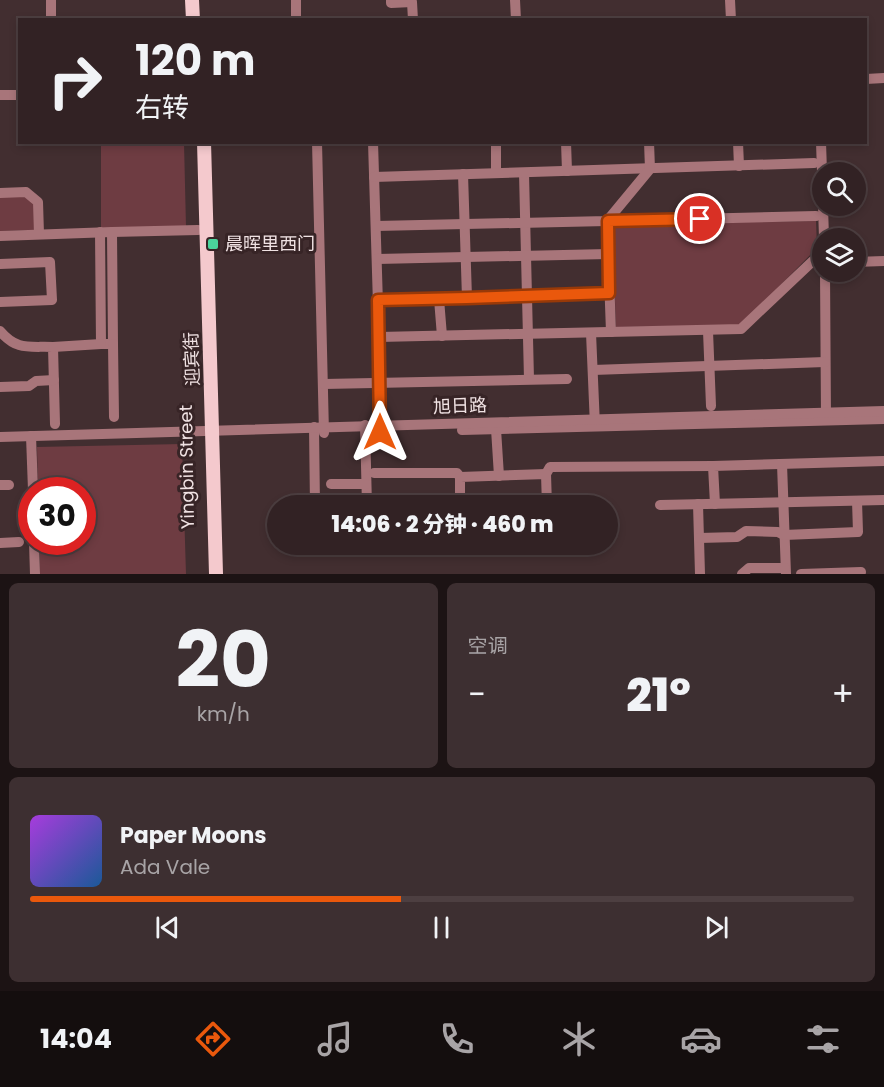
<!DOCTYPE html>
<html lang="zh">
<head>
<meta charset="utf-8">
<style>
  body { margin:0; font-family:Poppins,"Noto Sans SC",sans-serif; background:#3d2f31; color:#f1f3f6; height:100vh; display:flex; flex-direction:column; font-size:22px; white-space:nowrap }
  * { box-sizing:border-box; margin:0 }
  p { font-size:20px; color:#a8a4a6 }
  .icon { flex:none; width:33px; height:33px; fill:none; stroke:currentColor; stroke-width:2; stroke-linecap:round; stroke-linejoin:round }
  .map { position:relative; height:574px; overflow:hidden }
  .sheet { display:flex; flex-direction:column; gap:9px; padding:9px; background:#1c1314; flex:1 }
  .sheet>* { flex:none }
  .banner { position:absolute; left:18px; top:18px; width:849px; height:126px; border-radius:0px; box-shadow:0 3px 9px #0003,0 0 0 2px #4d3f41; background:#322224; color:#f1f3f6; overflow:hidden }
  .controls { position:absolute; left:812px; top:162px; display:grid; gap:12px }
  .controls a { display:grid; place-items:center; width:54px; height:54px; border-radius:50%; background:#322224; box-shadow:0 3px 9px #0003,0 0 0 2px #4d3f41; font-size:30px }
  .speed { position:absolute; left:18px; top:477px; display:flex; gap:12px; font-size:30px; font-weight:700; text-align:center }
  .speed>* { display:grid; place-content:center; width:78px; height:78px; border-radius:50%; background:#322224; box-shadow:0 3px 9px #0003,0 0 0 2px #4d3f41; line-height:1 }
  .speed .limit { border:9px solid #d22; background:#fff; color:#111 }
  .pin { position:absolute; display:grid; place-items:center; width:51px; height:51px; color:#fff; margin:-26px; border:3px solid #fff; border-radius:50%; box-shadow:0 2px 6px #0007 }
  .me { position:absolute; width:66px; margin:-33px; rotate:0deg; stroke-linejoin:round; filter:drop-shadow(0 0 4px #0008) }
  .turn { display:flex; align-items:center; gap:21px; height:126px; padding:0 18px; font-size:27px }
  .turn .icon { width:78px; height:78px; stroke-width:2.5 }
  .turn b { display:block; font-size:42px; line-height:51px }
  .big { font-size:45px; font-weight:800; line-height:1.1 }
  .sheet .card { flex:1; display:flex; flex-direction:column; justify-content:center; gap:9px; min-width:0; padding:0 21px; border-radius:9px; background:#3d2f31 }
  .sheet .dial { align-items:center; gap:0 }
  .dial b { font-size:78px; line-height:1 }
  .song { display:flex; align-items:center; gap:18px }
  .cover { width:72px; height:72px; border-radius:9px; background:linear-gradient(135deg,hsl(280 70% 55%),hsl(210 70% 35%)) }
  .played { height:6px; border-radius:3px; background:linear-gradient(90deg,#ea580c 45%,#4d3f41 45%) }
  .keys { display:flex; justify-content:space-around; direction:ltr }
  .heat { display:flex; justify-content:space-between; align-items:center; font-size:33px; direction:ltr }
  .sheet .tiles { flex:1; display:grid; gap:9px; grid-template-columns:1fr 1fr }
  .card:last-child { grid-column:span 2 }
  .trip { position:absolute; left:267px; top:495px; width:351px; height:60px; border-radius:30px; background:#322224; box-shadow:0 3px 9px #0003,0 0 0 2px #4d3f41; font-weight:800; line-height:60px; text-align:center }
  .menu { display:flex; height:96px; justify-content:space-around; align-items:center; background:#140e0e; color:#a8a4a6 }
  .menu .icon { width:42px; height:42px }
  .menu .selected { color:#ea580c }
  .menu b { font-size:27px; color:#f1f3f6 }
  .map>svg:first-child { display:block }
  .green { fill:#6e3c42 }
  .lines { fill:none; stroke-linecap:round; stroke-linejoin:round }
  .minor { stroke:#a8757a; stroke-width:10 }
  .major { stroke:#f4c9cd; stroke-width:14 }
  .route-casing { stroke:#983908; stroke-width:15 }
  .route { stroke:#ea580c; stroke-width:10 }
  .poi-dot { fill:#4ad49c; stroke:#372426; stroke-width:2 }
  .labels { text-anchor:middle; stroke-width:6; stroke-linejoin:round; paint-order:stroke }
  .poi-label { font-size:18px; fill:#f0e2e3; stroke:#372426; text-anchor:start }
  .street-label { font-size:18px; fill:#f0e2e3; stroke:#372426 }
</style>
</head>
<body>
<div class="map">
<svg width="884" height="574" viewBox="0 0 884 574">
  <rect width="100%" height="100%" fill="#422e30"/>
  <g class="green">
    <path d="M 101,143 L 184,143 L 186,227 L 101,228 Z"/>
    <path d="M 24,195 L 35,203 L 36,230 L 0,231 L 0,196 Z"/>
    <path d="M 816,221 L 817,248 L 740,326 L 616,327 L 612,224 Z"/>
    <path d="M 182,444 L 186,574 L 40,574 L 40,542 L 82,542 L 82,490 L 38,490 L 37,447 Z"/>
  </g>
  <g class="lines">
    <g class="minor">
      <path d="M 51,0 L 51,20"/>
      <path d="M 296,0 L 296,20"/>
      <path d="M 391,0 L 391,3 L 412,2 L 413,20"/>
      <path d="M 515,0 L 516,20"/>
      <path d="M 730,0 L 731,20"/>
      <path d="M 866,79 L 884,78"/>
      <path d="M 0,95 L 20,95"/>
      <path d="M 317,142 L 324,433"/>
      <path d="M 373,142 L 379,337 L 380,431"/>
      <path d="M 496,142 L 496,173"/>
      <path d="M 566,142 L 567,171"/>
      <path d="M 738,142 L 739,166"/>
      <path d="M 821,142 L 822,172"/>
      <path d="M 524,173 L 529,379"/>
      <path d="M 463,174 L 467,298"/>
      <path d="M 374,177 L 814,163"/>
      <path d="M 0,193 L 26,192 L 38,202 L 39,234"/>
      <path d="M 823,206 L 824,238"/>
      <path d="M 376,226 L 607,221 L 650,169 L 649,142"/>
      <path d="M 100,232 L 101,344 L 113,344 L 112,232"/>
      <path d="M 0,236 L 112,232 L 198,230"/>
      <path d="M 377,259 L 608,254"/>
      <path d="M 855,262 L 884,261"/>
      <path d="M 0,264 L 50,262 L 52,300 L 0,302"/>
      <path d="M 825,272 L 826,418"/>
      <path d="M 439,299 L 442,336"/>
      <path d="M 378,300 L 467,298 L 609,293"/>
      <path d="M 0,331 C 17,351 29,346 53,347 L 55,424"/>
      <path d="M 708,331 L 711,406"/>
      <path d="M 611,332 L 607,221 L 816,216"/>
      <path d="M 591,333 L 595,426"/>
      <path d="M 379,337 L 741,329 L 817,257"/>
      <path d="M 113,344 L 114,417"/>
      <path d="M 53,347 L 101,344"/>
      <path d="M 593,370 L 825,362"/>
      <path d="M 324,384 L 567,379"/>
      <path d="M 0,387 L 29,386 L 36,381 L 54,380"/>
      <path d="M 365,425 L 367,506"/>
      <path d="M 314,427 L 315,506"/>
      <path d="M 496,429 L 499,476"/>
      <path d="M 462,430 L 884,419"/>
      <path d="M 31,436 L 33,490"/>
      <path d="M 0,437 L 884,411"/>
      <path d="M 782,464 L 786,574"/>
      <path d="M 374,473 L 457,473 L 460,477"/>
      <path d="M 546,474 L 550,467 L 713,466"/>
      <path d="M 331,484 L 366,484"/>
      <path d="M 0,485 L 9,485"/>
      <path d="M 698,504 L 700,574"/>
      <path d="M 715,504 L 713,466 L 884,461"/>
      <path d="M 660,505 L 884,500"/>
      <path d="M 460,506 L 460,477 L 546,474 L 547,506"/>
      <path d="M 699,538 L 737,537 L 746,531 L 778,532 L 784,535 L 858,532 L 857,501"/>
      <path d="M 34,542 L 35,574"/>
      <path d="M 0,543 L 19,542"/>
      <path d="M 742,574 L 749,568 L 785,568"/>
      <path d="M 801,574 L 861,572"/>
    </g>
    <g class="major">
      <path d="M 192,0 L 193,20"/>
      <path d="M 204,142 L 216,574"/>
    </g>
  </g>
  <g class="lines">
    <g class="route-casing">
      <path id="route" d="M 380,432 L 378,300 L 467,298 L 609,293 L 608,221 L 700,219"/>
    </g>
    <use href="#route" class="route"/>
  </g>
  <rect class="poi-dot" x="207" y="238" width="12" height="12" rx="3"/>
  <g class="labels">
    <g class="poi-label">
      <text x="225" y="250">晨晖里西门</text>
    </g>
    <g class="street-label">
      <text transform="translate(192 359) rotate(-92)" y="6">迎宾街</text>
      <text transform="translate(460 406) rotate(-2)" y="6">旭日路</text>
      <text transform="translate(187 467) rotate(-91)" y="6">Yingbin Street</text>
    </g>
  </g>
</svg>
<div class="controls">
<a><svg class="icon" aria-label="search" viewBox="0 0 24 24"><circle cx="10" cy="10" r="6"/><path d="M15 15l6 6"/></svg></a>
<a><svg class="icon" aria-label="layers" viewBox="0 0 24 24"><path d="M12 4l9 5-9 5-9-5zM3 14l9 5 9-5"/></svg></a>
</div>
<div class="speed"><div class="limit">30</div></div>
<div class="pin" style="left:700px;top:219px;background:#d93025"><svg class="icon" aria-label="arrive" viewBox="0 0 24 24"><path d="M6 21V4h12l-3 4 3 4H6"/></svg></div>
<svg class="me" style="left:380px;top:432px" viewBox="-20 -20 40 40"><path d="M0-17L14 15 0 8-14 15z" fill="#ea580c" stroke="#fff" stroke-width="4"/></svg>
<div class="trip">14:06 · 2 分钟 · 460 m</div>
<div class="banner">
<div class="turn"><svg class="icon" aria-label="right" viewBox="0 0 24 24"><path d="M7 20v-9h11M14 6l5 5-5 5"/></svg><div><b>120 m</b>右转</div></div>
</div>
</div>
<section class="sheet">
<div class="tiles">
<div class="card dial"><b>20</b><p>km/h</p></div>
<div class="card"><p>空调</p>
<div class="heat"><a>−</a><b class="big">21°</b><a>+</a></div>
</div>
<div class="card">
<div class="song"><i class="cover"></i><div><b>Paper Moons</b><p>Ada Vale</p></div></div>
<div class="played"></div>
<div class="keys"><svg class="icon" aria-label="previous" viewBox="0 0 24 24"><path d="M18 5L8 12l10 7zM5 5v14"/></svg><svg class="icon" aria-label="pause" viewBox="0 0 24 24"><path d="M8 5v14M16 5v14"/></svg><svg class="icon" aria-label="next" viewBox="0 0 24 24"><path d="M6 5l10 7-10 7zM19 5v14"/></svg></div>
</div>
</div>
</section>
<nav class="menu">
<b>14:04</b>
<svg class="icon selected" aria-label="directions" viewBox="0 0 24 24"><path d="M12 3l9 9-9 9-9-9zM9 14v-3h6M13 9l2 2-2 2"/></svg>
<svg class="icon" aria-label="music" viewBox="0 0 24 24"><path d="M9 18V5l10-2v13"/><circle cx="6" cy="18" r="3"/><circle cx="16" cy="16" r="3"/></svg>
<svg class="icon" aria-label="phone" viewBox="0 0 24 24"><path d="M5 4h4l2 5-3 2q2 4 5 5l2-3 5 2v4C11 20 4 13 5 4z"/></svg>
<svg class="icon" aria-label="climate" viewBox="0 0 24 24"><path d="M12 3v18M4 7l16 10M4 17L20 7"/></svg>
<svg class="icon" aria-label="car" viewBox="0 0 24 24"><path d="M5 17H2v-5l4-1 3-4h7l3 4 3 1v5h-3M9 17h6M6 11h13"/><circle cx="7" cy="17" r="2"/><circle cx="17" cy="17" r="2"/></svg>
<svg class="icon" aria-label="filters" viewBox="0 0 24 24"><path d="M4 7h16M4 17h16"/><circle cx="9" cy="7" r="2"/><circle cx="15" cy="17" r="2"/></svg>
</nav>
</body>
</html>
